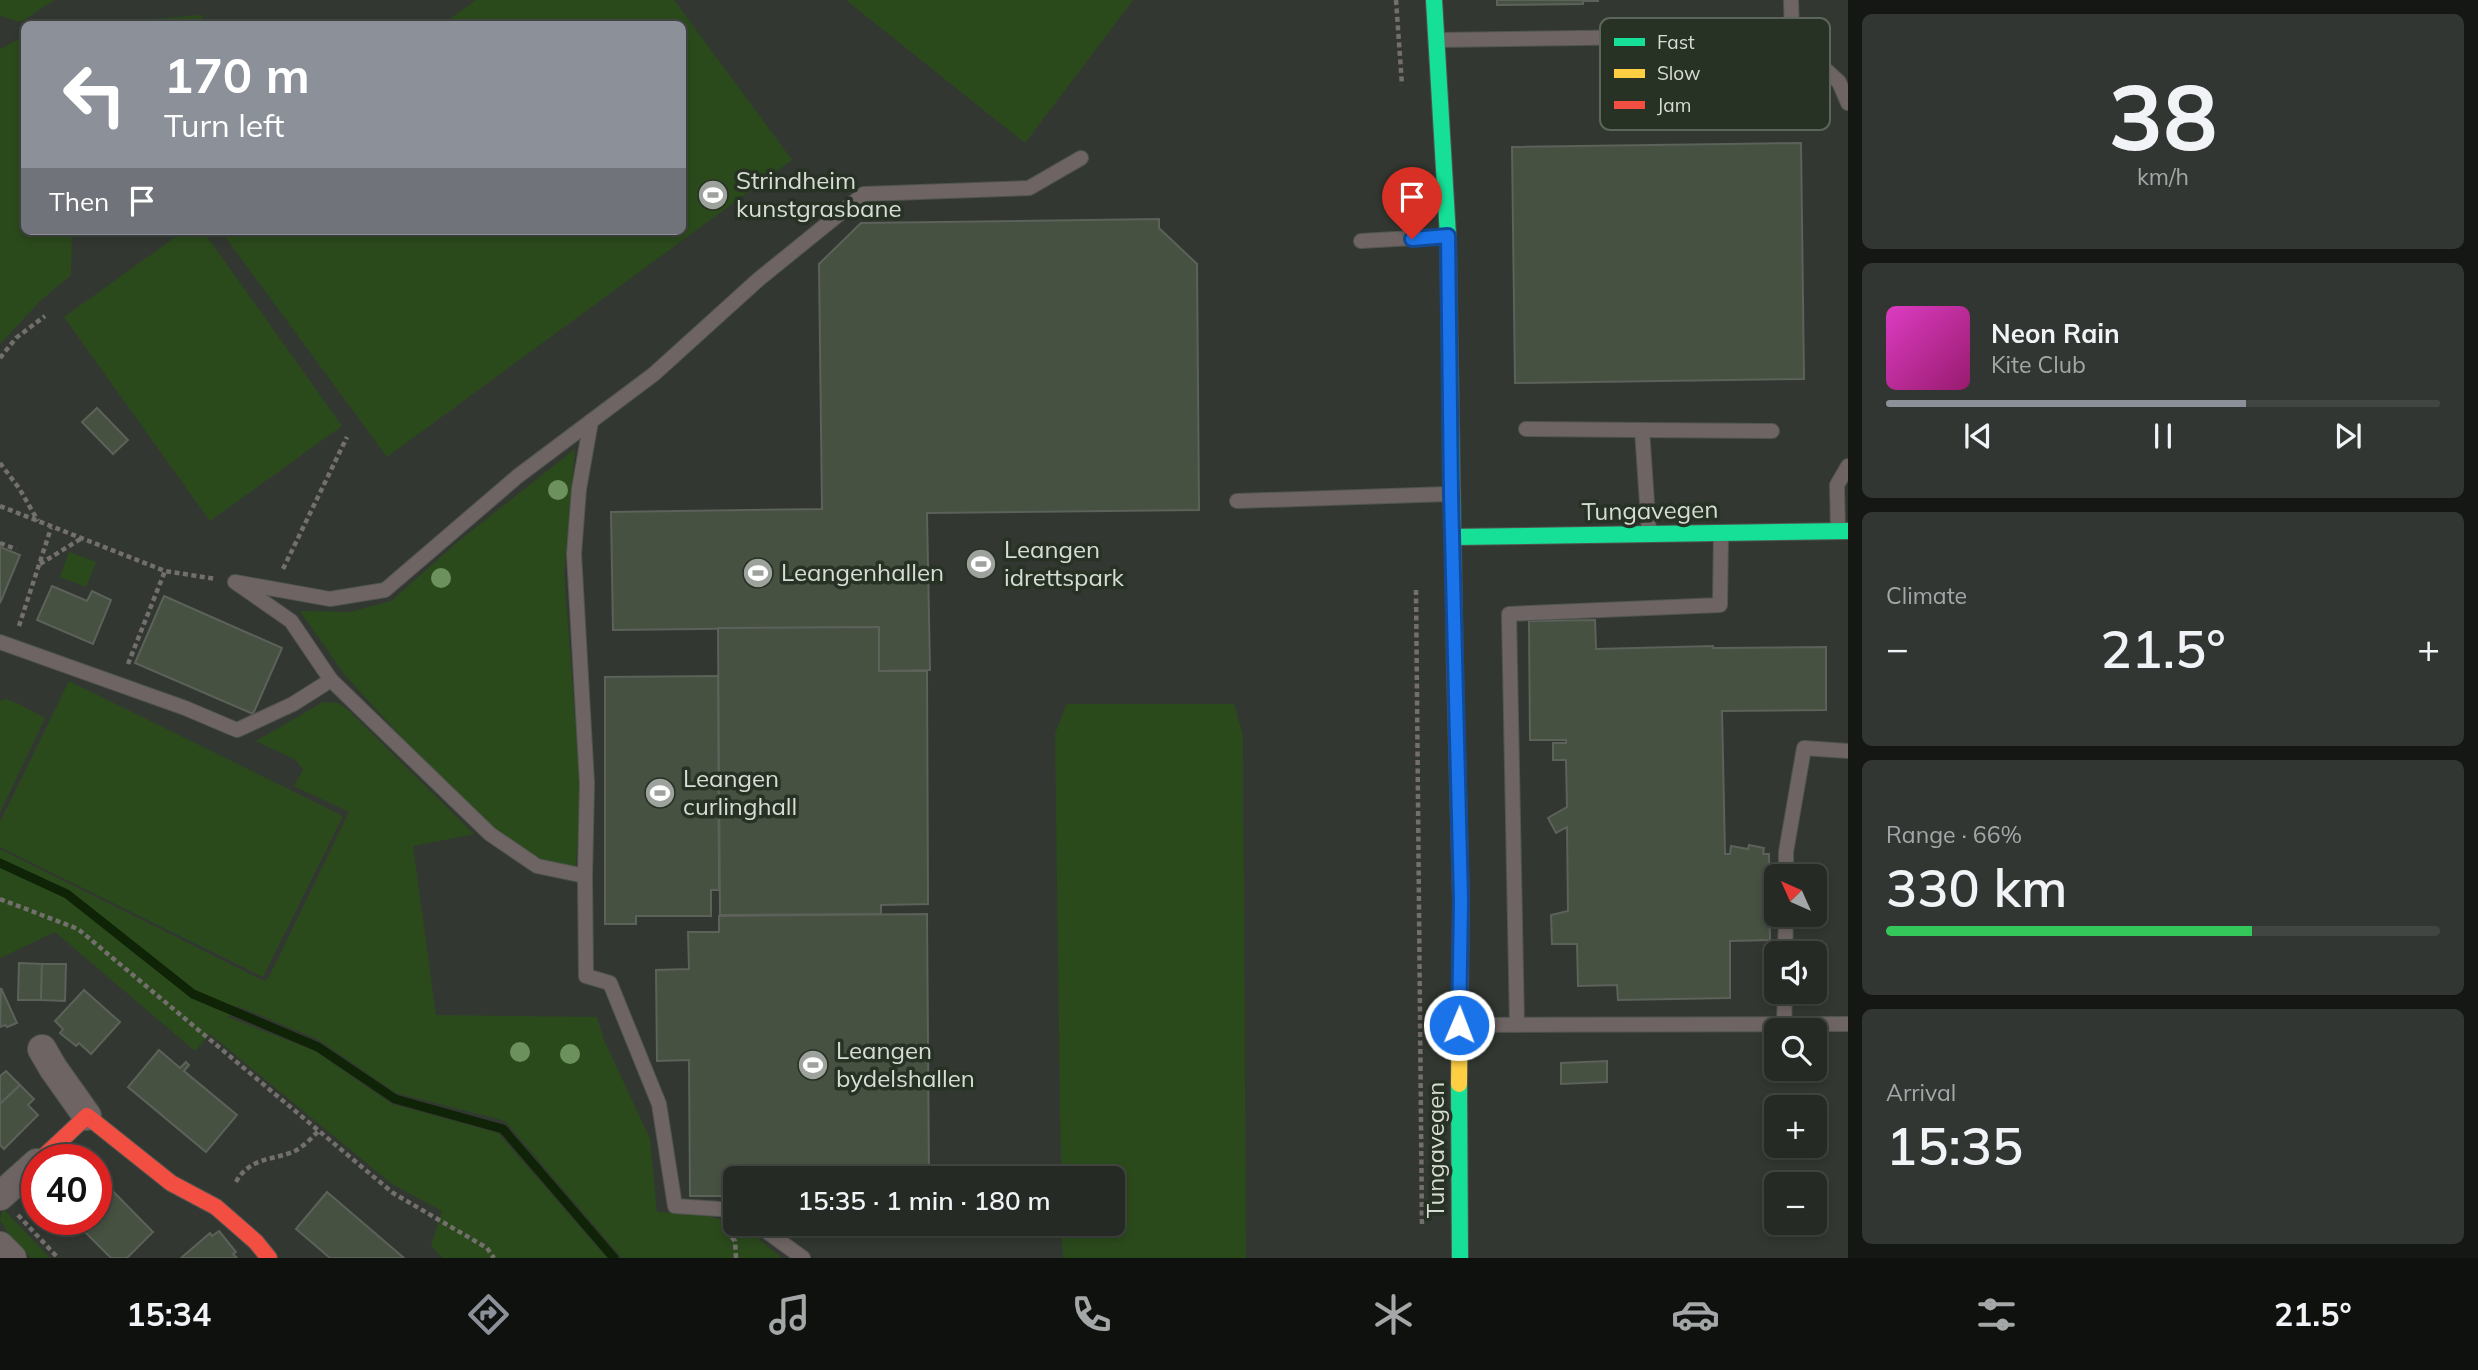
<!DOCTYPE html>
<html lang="en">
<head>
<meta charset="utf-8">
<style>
  body { margin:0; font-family:Mulish,sans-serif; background:#323632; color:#f1f3f6; height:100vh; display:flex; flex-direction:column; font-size:26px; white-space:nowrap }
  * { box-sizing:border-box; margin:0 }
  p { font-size:23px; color:#a4a7a7 }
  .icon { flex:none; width:38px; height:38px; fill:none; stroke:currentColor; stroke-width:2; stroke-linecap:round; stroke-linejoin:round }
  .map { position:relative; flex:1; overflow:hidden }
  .side { display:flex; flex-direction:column; gap:14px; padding:14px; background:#151714; width:630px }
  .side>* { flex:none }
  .hud { position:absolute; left:21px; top:21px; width:665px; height:214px; border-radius:10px; box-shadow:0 4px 10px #0003,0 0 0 2px #424642; background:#8c9099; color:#fff; overflow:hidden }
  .needle { width:46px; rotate:315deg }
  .fabs { position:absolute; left:1764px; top:864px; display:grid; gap:14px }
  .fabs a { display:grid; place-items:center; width:63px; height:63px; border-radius:10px; background:#262a25; box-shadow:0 4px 10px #0003,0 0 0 2px #424642; font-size:35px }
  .speed { position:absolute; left:21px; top:1144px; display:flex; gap:14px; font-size:35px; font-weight:700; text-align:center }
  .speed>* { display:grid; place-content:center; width:91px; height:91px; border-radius:50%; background:#262a25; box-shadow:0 4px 10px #0003,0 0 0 2px #424642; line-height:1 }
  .speed .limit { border:10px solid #d22; background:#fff; color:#111 }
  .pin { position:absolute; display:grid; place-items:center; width:60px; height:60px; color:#fff; margin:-72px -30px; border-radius:50% 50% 50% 0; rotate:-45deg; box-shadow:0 0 7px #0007 }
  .pin .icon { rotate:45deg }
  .me { position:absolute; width:77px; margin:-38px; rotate:1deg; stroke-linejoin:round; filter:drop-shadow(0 0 5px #0008) }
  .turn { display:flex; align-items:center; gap:24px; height:147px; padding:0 28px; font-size:32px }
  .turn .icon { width:91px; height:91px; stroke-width:2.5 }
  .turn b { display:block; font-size:49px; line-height:60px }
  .then { display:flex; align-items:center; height:66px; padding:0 28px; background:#0003; gap:14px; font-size:26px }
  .big { font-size:52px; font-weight:600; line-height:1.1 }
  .side .widget { flex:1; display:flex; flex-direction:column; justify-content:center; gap:10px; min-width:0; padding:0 24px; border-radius:10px; background:#323632 }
  .side .dial { align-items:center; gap:0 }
  .dial b { font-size:91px; line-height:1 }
  .song { display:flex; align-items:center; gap:21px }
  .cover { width:84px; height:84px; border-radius:10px; background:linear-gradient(135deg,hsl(310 70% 55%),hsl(320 70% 35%)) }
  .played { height:7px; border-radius:4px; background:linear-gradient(90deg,#8c9099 65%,#424642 65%) }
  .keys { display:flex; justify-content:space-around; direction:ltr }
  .heat { display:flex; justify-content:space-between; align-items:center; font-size:38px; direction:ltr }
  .charge { height:10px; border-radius:5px; background:linear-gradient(90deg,#34c759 66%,#424642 0) }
  .trip { position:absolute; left:723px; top:1166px; width:402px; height:70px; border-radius:10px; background:#262a25; box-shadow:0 4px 10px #0003,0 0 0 2px #424642; font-weight:600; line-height:70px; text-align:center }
  .menu { display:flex; height:112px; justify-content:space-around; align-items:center; background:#0f110f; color:#a4a7a7 }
  .menu .icon { width:49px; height:49px }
  .menu .selected { color:#8c9099 }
  .menu b { font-size:32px; color:#f1f3f6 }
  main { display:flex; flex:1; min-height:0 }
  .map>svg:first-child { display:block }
  .green { fill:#2b4a1c }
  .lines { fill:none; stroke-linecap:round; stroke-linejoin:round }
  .stream { stroke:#0f2306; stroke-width:9 }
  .building { fill:#465142; stroke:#5c615a; stroke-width:2 }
  .lane-casing { stroke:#51554f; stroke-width:16 }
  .street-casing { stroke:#51554f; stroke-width:30 }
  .fast-casing { stroke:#51554f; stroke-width:18 }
  .slow-casing { stroke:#51554f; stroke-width:18 }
  .jam-casing { stroke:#51554f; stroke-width:18 }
  .path { stroke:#736f6d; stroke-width:4.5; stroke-dasharray:5 3.5; stroke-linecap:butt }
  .lane { stroke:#6e6464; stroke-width:14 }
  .street { stroke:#6e6464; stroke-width:28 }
  .fast { stroke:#16e098; stroke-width:16 }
  .slow { stroke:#ffcf43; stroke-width:16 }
  .jam { stroke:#f24e42; stroke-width:16 }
  .tree { fill:#6c915d }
  .route-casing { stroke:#114b97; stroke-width:18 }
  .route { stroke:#1a73e8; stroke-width:12 }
  .labels { text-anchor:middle; stroke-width:7; stroke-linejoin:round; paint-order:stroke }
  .poi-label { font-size:24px; fill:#d7ddd5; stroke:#273124; text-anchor:start }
  .street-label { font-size:24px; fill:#d7ddd5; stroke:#273124 }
  .key { fill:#273124; stroke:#5c6559; stroke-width:2 }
  .key-label { font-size:19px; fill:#d7ddd5 }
</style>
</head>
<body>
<main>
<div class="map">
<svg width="1848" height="1258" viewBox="0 0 1848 1258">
  <rect width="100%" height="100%" fill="#323831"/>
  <g class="green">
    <path d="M 0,0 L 54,0 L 21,22 L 0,16 Z"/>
    <path d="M 476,0 L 674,0 L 792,160 L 387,457 L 221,231 L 682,231 L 682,24 L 443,24 Z"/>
    <path d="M 846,0 L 1133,0 L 1025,143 Z"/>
    <path d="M 202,15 L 203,24 L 94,24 Z"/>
    <path d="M 24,36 L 24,231 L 72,231 L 71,275 L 40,301 L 0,344 L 0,49 Z"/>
    <path d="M 184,231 L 203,231 L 342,426 L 210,521 L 64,317 Z"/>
    <path d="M 575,449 L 564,573 L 581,797 L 575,874 L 537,866 L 490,834 L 344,674 L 300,611 L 350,612 L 391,601 L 460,540 Z"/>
    <path d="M 69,552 L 96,562 L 86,587 L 60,577 Z"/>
    <path d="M 69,681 L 343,816 L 263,977 L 0,847 L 0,822 Z"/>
    <path d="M 5,699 L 17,703 L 45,718 L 0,813 L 0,701 Z"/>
    <path d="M 323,702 L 338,703 L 346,708 L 474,834 L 413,846 L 436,1015 L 597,1017 L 604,1040 L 650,1139 L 657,1212 L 698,1214 L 741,1224 L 782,1258 L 622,1258 L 505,1121 L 396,1093 L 319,1040 L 238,1006 L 228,1017 L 315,1051 L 392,1104 L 498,1133 L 607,1258 L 443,1258 L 431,1246 L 442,1211 L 392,1184 L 210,1034 L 195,1051 L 55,932 L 0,958 L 0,849 L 264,981 L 268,979 L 349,812 L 294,786 L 303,770 L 296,760 L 256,741 Z"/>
    <path d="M 1067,704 L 1234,704 L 1243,736 L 1246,1258 L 1063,1258 L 1061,1223 L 1113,1223 L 1113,1178 L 1061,1178 L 1055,734 Z"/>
    <path d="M 3,1209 L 50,1258 L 31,1258 L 9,1234 L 0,1220 Z"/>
  </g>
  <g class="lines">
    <path class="stream" d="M 0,863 L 67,894 L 193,994 L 318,1047 L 395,1099 L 503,1129 L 614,1258"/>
  </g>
  <g class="building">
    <path d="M 1497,0 L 1598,0 L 1598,1 L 1583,1 L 1583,4 L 1497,5 Z"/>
    <path d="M 1801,143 L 1804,379 L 1515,383 L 1512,147 Z"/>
    <path d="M 1159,219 L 1159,228 L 1197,264 L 1199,510 L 927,513 L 930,670 L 879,671 L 879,627 L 613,630 L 611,512 L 822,509 L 819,264 L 861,223 Z"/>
    <path d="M 97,408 L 128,440 L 113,454 L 82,422 Z"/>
    <path d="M 0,547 L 20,555 L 0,603 Z"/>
    <path d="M 52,586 L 87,601 L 92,591 L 111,600 L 93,644 L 37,620 Z"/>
    <path d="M 164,596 L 282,648 L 253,714 L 135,663 Z"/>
    <path d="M 1595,620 L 1596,649 L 1713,646 L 1713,648 L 1826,647 L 1826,710 L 1722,711 L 1725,854 L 1730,854 L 1731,846 L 1748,849 L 1749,845 L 1764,848 L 1763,854 L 1769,854 L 1770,940 L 1730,941 L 1730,998 L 1618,1000 L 1617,985 L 1578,986 L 1577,944 L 1552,944 L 1551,915 L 1568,911 L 1567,827 L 1556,833 L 1548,818 L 1567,807 L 1566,760 L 1553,760 L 1553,743 L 1566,743 L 1566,740 L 1530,740 L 1529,621 Z"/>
    <path d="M 879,627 L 879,671 L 927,671 L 928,904 L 881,905 L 881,914 L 720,915 L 718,628 Z"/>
    <path d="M 718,676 L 719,890 L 711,890 L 711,916 L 636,916 L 636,924 L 605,924 L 605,677 Z"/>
    <path d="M 927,914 L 929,1178 L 735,1178 L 735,1196 L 690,1196 L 689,1060 L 657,1061 L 656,970 L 689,969 L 688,932 L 719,932 L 719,916 Z"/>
    <path d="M 19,963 L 42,964 L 41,1000 L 18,1000 Z"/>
    <path d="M 42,964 L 66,964 L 65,1001 L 41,1000 Z"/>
    <path d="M 1,988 L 17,1023 L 7,1027 L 5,1025 L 0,1027 Z"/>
    <path d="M 84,990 L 120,1022 L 91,1054 L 79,1043 L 76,1046 L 60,1033 L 63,1029 L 55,1021 Z"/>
    <path d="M 159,1050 L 180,1068 L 186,1062 L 189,1065 L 184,1071 L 237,1115 L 206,1152 L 128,1087 Z"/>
    <path d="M 1607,1061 L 1607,1082 L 1561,1084 L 1561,1063 Z"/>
    <path d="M 6,1071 L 20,1085 L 0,1104 L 0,1076 Z"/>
    <path d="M 20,1085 L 34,1099 L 28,1105 L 38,1115 L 4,1149 L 0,1145 L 0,1104 Z"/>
    <path d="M 96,1174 L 153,1232 L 127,1258 L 111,1258 L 73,1220 L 96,1220 Z"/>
    <path d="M 327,1192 L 404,1258 L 330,1258 L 296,1229 Z"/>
    <path d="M 219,1231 L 236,1252 L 233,1254 L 237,1258 L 181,1258 L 210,1233 L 212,1236 Z"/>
  </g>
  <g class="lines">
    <g class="lane-casing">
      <g id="lane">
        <path d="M 1791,0 L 1792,35"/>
        <path d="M 1439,40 L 1792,35 L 1817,62 L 1839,82 L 1848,103"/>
        <path d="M 1361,241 L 1447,236"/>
        <path d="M 1526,429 L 1642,430 L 1649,532"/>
        <path d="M 1642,430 L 1772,431"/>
        <path d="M 1237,501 L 1449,494"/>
        <path d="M 1838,530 L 1837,485 L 1848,466"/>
        <path d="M 0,642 L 185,708 L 237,730 L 293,704 L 331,680"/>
        <path d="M 585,876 L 587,783 L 574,554 L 579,489 L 591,421"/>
        <path d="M 1786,877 L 1786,852 L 1804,748 L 1848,751"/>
        <path d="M 1785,954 L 1786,915"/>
        <path d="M 1461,1025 L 1848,1024"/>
        <path d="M 1517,1025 L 1509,614 L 1720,605 L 1721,533"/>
        <path d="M 1784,1025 L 1785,992"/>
        <path d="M 735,1210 L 675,1206 L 659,1104 L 610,983 L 586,976 L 585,876 L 537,866 L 490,834 L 331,680 L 291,621 L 235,582 L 330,599 L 385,590 L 518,476 L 654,374 L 759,279 L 864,194 L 1029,188 L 1081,158"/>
        <path d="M 755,1223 L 803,1258"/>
      </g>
    </g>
    <g class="street-casing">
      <g id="street">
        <path d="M 42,1049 L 53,1068 L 87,1116"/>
        <path d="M 0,1196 L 37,1163"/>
        <path d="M 0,1246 L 12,1258"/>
      </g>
    </g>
    <g class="fast-casing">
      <g id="fast">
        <path d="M 1434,0 L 1448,236 L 1455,673"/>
        <path d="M 1453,537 L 1848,531"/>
        <path d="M 1459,1084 L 1460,1258"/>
      </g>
    </g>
    <g class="slow-casing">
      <path id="slow" d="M 1455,673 L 1461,901 L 1459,1084"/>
    </g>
    <g class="jam-casing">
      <path id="jam" d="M 40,1160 L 87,1116 L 171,1183 L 216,1207 L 256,1242 L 269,1258"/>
    </g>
    <g class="path">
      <path d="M 1396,0 L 1402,85"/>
      <path d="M 0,358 L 16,338 L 45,316"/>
      <path d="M 0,463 L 19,488 L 38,521"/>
      <path d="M 0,506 L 165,571 L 216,579"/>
      <path d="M 0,543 L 16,549"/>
      <path d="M 40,564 L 82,538"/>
      <path d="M 283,569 L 347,437"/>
      <path d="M 1416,590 L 1422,1226"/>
      <path d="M 19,626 L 51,528"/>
      <path d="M 128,664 L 165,571"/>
      <path d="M 0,899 L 78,929 L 393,1193 L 487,1248 L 494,1258"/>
      <path d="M 236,1182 C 249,1158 272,1160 293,1152 C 303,1147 312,1138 319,1130"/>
      <path d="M 18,1215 L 58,1258"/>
      <path d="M 726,1231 L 735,1241 L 736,1258"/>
    </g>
    <use href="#lane" class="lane"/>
    <use href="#street" class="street"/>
    <use href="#fast" class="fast"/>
    <use href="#slow" class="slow"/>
    <use href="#jam" class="jam"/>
  </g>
  <g class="tree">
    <circle cx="558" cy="490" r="10"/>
    <circle cx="441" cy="578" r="10"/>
    <circle cx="520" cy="1052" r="10"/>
    <circle cx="570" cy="1054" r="10"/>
  </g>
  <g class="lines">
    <g class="route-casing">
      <path id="route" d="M 1412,239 L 1448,236 L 1451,494 L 1461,901 L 1459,1025"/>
    </g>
    <use href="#route" class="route"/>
  </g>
  <defs>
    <g id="stadium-disc" transform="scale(1.575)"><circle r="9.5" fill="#9da39c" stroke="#273124"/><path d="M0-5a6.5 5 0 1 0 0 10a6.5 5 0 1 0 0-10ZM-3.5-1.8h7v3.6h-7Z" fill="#fff"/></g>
  </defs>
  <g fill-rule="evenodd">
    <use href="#stadium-disc" x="713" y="195"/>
    <use href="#stadium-disc" x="981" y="564"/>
    <use href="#stadium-disc" x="758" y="573"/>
    <use href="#stadium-disc" x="660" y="793"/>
    <use href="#stadium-disc" x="813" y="1065"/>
  </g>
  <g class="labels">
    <g class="poi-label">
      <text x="736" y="189">Strindheim<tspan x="736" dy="28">kunstgrasbane</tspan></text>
      <text x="1004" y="558">Leangen<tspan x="1004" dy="28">idrettspark</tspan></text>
      <text x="781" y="581">Leangenhallen</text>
      <text x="683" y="787">Leangen<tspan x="683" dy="28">curlinghall</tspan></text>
      <text x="836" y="1059">Leangen<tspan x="836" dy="28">bydelshallen</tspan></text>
    </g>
    <g class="street-label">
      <text transform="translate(1650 511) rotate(-1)" y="8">Tungavegen</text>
      <text transform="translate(1436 1150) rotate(-90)" y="8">Tungavegen</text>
    </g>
  </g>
  <rect x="1600" y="18" width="230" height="112" rx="10" class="key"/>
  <rect x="1614" y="38" width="31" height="8" fill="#16e098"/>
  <rect x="1614" y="69" width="31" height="9" fill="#ffcf43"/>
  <rect x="1614" y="101" width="31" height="8" fill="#f24e42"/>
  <g class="key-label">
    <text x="1657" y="49">Fast</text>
    <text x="1657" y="80">Slow</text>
    <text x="1657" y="112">Jam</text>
  </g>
</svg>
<div class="fabs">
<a><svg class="needle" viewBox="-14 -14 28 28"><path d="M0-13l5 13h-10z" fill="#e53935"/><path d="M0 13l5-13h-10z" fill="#a4a7a7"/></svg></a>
<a><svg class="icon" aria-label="sound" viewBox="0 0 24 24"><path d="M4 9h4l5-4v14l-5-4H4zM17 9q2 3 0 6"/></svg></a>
<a><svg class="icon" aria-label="search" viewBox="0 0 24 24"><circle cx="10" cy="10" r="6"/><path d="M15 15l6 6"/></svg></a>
<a>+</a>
<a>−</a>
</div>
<div class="speed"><div class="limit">40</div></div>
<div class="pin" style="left:1412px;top:239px;background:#d93025"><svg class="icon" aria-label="arrive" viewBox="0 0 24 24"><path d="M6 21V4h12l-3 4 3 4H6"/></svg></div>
<svg class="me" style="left:1459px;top:1025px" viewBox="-20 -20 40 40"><circle r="17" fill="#1a73e8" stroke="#fff" stroke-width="3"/><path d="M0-11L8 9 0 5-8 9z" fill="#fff"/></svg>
<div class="trip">15:35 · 1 min · 180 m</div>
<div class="hud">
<div class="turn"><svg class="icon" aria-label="left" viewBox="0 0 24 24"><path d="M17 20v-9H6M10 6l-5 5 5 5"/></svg><div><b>170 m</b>Turn left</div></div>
<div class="then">Then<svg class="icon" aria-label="arrive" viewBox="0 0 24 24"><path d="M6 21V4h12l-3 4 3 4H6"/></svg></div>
</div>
</div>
<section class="side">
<div class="widget dial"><b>38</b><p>km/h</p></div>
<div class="widget">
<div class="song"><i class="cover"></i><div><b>Neon Rain</b><p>Kite Club</p></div></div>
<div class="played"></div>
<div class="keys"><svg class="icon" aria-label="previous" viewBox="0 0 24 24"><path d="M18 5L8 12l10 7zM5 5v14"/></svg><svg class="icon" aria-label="pause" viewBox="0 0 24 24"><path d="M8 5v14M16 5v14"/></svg><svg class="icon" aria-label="next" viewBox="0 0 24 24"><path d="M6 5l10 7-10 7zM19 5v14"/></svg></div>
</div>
<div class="widget"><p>Climate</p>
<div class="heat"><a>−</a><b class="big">21.5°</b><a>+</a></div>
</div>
<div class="widget"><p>Range · 66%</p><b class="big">330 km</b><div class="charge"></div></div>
<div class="widget"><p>Arrival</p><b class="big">15:35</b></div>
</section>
</main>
<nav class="menu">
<b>15:34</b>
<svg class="icon selected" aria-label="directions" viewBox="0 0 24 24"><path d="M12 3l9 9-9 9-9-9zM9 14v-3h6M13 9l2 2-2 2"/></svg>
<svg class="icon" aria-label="music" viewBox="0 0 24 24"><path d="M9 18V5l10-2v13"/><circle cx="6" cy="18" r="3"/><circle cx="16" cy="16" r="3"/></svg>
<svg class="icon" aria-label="phone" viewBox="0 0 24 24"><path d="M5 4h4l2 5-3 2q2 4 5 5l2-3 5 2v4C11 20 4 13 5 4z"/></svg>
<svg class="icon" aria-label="climate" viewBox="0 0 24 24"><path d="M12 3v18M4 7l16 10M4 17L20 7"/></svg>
<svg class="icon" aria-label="car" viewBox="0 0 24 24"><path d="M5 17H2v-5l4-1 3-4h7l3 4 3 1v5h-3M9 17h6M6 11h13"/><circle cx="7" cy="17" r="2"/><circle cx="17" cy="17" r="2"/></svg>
<svg class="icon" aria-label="filters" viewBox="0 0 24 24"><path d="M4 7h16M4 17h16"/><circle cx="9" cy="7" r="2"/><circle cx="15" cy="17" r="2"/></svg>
<b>21.5°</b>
</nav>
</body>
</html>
